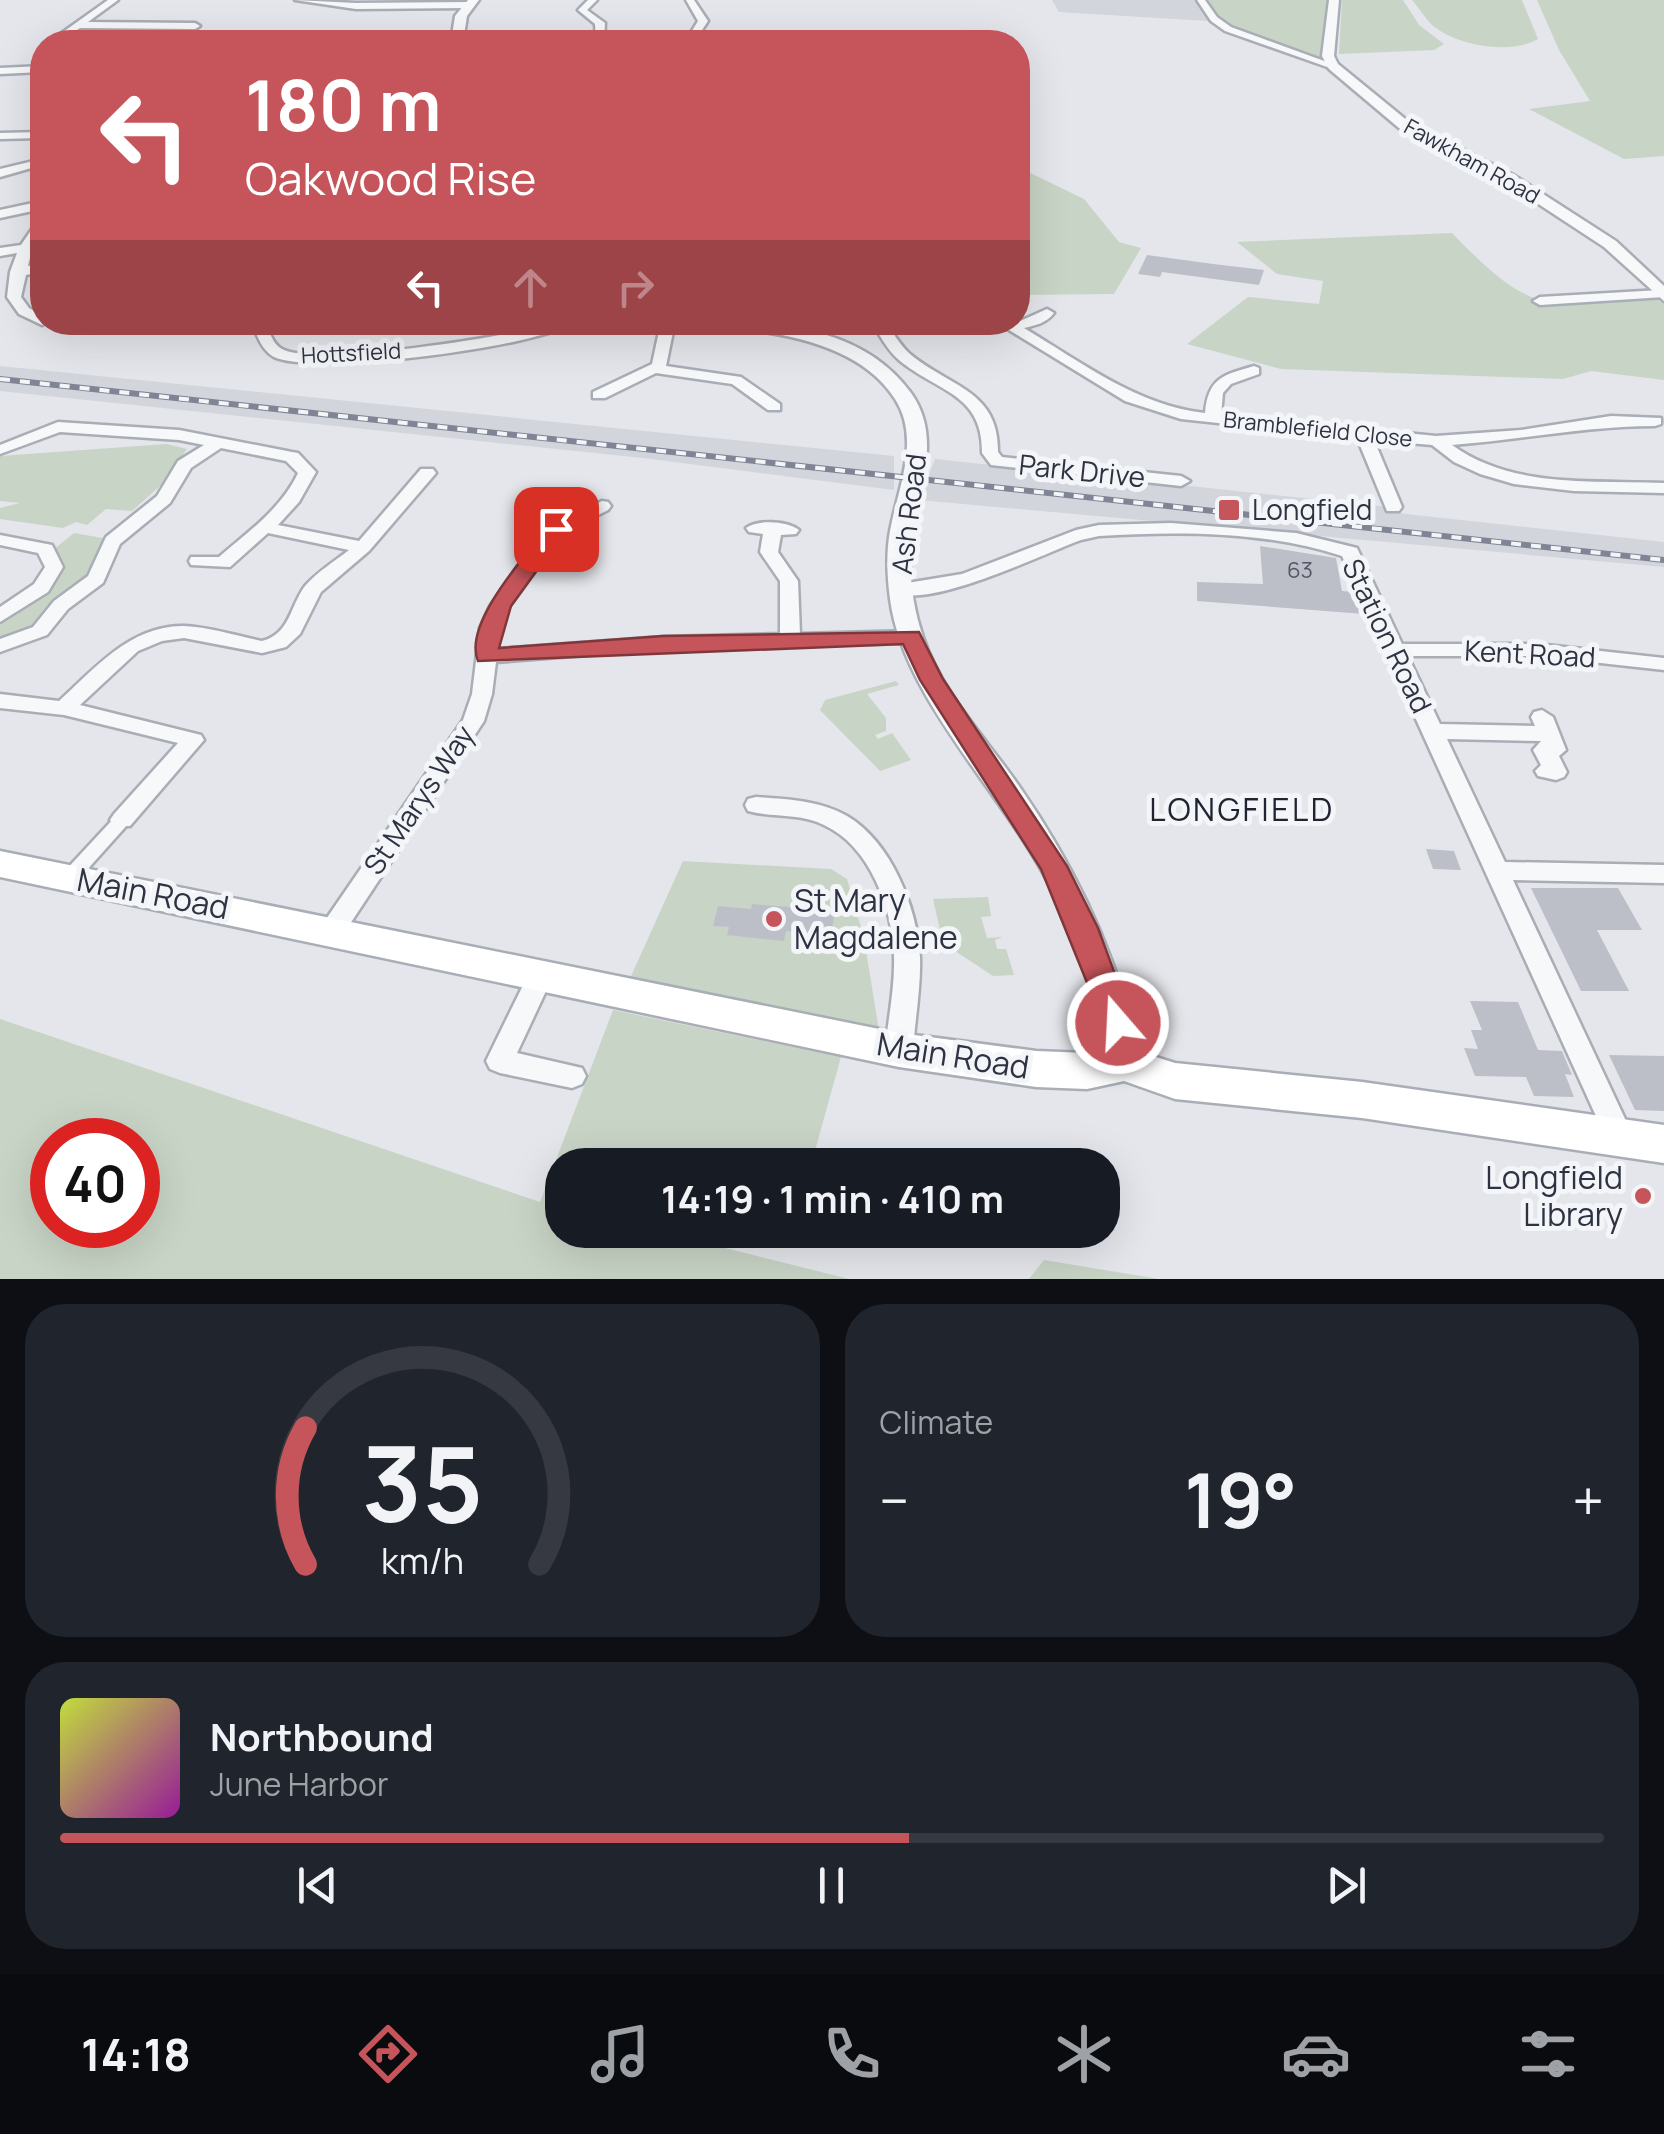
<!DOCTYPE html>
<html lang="en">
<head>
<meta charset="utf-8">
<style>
  body { margin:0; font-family:Manrope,sans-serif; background:#20242c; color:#f1f3f6; height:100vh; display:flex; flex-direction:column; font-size:38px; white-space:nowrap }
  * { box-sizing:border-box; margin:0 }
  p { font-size:32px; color:#9ea1a6 }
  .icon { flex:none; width:55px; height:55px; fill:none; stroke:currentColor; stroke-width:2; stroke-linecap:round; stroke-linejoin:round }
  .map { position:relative; height:1279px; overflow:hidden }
  .drawer { display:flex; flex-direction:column; gap:25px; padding:25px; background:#0d0f14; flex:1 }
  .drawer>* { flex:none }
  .top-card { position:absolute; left:30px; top:30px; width:1000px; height:305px; border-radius:40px; box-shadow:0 10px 40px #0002; background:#c5555a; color:#fff; overflow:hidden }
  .speed { position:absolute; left:30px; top:1118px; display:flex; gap:20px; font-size:50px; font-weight:700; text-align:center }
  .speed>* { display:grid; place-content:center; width:130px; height:130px; border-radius:50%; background:#171b24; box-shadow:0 10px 40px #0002; line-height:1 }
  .speed .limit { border:15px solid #d22; background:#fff; color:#111 }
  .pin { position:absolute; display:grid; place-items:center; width:85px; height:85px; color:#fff; margin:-42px; border-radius:20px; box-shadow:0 5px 15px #0006 }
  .me { position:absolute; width:110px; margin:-55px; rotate:341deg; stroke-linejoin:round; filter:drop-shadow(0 0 8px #0008) }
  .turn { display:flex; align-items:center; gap:35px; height:210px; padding:0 50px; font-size:45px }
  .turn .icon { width:130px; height:130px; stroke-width:2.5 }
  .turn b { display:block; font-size:70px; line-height:85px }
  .lanes { display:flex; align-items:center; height:95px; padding:0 50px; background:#0003; justify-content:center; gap:50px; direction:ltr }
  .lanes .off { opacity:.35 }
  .big { font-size:75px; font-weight:700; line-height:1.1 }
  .drawer .tile { flex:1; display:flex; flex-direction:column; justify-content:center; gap:15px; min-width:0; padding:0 35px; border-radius:40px; background:#20242c }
  .drawer .dial { align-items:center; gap:0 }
  .dial svg { height:260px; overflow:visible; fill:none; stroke:#363941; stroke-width:7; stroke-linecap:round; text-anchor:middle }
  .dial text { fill:#f1f3f6; stroke:none }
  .song { display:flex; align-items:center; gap:30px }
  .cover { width:120px; height:120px; border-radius:15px; background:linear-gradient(135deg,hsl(70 70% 55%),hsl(300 70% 35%)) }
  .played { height:10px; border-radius:5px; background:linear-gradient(90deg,#c5555a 55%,#363941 55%) }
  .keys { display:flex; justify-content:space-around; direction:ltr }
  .heat { display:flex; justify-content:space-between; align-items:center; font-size:55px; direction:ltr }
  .drawer .tiles { flex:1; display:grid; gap:25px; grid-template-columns:1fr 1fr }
  .tile:last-child { grid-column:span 2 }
  .trip { position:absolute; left:545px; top:1148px; width:575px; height:100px; border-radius:40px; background:#171b24; box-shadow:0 10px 40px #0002; font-weight:700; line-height:100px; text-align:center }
  .tab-bar { display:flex; height:160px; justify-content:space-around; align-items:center; background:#090b0e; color:#9ea1a6 }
  .tab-bar .icon { width:70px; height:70px }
  .tab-bar .selected { color:#c5555a }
  .tab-bar b { font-size:45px; color:#f1f3f6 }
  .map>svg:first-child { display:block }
  .built { fill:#d3d5dd }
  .green { fill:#c8d4c6; fill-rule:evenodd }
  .building { fill:#bcbfc8 }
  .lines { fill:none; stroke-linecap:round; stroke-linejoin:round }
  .pedestrian-casing { stroke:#a9adb5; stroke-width:5 }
  .minor-casing { stroke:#a9adb5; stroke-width:5 }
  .tertiary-casing { stroke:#a9adb5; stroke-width:5 }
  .secondary-casing { stroke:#a9adb5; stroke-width:5 }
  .pedestrian { fill:#f7f8fa; fill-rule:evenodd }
  .minor { fill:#f7f8fa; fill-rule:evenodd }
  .tertiary { fill:#f7f8fa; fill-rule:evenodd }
  .secondary { fill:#fff; fill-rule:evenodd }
  .rail-casing { stroke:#7f8594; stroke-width:6 }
  .rail { stroke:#f4f5f8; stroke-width:4; stroke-dasharray:10; stroke-linecap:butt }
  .route { fill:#c5555a; stroke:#80373a; stroke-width:2.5 }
  .poi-dot { fill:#c5555a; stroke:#f4f5f8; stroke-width:4 }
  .labels { text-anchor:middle; stroke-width:10; stroke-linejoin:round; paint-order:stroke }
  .far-street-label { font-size:22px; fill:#2d3342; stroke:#f4f5f8 }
  .number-label { font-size:22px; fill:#515664 }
  .street-label { font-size:28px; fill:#2d3342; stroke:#f4f5f8 }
  .poi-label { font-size:28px; fill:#2d3342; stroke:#f4f5f8; text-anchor:start }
  .quarter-label { font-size:32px; letter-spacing:2.5px; fill:#1f2433; stroke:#f4f5f8 }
  .near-street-label { font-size:32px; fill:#2d3342; stroke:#f4f5f8 }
  .near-poi-label { font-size:32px; fill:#2d3342; stroke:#f4f5f8; text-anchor:start }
</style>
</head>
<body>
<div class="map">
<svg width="1664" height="1279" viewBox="0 0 1664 1279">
  <rect width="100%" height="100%" fill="#e4e6eb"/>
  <g class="built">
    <path d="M 1052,0 L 1194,0 L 1208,21 L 1059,12 Z"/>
    <path d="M 0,366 L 894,456 L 894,490 L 643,458 L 0,391 Z"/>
    <path d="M 935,459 L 1398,508 L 1399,513 L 1415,515 L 1664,542 L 1664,567 L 919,500 Z"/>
  </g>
  <g class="green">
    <path d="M 1208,0 L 1330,0 L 1321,59 C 1285,47 1223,38 1208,0 Z"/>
    <path d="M 1342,0 L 1403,0 L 1419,25 L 1444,44 L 1434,50 L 1339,54 Z"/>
    <path d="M 1412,0 L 1522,0 L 1538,39 C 1510,55 1457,46 1432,25 C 1425,18 1419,8 1412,0 Z"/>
    <path d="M 1537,0 L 1664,0 L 1664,156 L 1624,159 L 1529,109 L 1590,101 L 1559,50 Z"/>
    <path d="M 1018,167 L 1084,199 L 1119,242 L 1141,248 L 1114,294 L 1018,295 Z"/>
    <path d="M 1452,233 C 1536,320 1544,305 1658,298 L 1664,301 L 1664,380 L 1591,371 L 1563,379 L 1281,369 L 1187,344 L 1248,297 L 1319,304 L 1323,281 L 1277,274 L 1237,242 Z"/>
    <path d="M 167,444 L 187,449 L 161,485 L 132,511 L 106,509 L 87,525 L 76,522 L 63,528 L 0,519 L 0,508 L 20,503 L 0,501 L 0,456 Z"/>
    <path d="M 74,533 L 108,539 L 96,553 L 93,572 L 35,629 L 0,639 L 0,620 L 60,561 L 53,550 Z"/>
    <path d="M 896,681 L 899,685 L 867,694 L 886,718 L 886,731 L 875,735 L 878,739 L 892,733 L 911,760 L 880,771 L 820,710 L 825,700 Z"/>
    <path d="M 683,861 L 831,869 L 847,879 L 864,938 L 880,1037 L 627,985 Z"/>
    <path d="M 988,897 L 991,916 L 981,917 L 987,938 L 1003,937 L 995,940 L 997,949 L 1006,949 L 1014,975 L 993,976 L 943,943 L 933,899 Z"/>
    <path d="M 613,1010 L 841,1057 L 811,1165 L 739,1155 L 734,1165 L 562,1165 L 562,1230 L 713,1230 L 709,1244 L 849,1279 L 0,1279 L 0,1019 L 540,1202 ZM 52,1140 L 138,1140 L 138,1225 L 52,1225 Z"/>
    <path d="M 1044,1260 L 1159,1279 L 1029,1279 Z"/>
  </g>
  <g class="building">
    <path d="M 1147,255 L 1213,264 L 1264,270 L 1259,285 L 1162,272 L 1160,277 L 1138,274 Z"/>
    <path d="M 1260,546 L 1336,558 L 1342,591 L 1354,592 L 1364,614 L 1197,601 L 1197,582 L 1263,584 Z"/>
    <path d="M 1426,849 L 1454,851 L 1461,870 L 1433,869 Z"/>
    <path d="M 1531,888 L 1618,888 L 1642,930 L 1597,930 L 1629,991 L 1581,991 Z"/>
    <path d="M 752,904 L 835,911 L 831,935 L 786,931 L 784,941 L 727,935 L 729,927 L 713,926 L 718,906 L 751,909 Z"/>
    <path d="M 1470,1001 L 1518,1002 L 1538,1050 L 1562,1051 L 1572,1075 L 1565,1074 L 1574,1097 L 1534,1096 L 1526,1077 L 1475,1076 L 1464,1048 L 1478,1049 L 1471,1030 L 1482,1030 Z"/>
    <path d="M 1609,1055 L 1664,1056 L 1664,1111 L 1635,1110 Z"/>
  </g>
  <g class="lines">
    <g class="pedestrian-casing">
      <path id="pedestrian" d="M 122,814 L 128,816 L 131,820 L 128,824 L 76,882 L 70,884 L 64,882 L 61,877 L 64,872 L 116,816 Z"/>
    </g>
    <g class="minor-casing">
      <g id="minor">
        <path d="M 108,0 L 118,0 L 88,22 L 195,23 L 200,26 L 195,29 L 80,28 L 59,42 L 49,42 Z"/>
        <path d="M 295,0 L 356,3 L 469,2 L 473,5 L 469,8 L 356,9 Z"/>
        <path d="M 588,0 L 597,0 L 587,10 L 605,23 L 604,42 L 596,42 L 595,24 L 578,10 Z"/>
        <path d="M 686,0 L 694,0 L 708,21 L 694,42 L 685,42 L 698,21 Z"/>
        <path d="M 1197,0 L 1205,0 L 1217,17 L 1231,27 L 1338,66 L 1330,68 L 1225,31 L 1211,21 Z"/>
        <path d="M 42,66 L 42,72 L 0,74 L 0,68 Z"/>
        <path d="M 42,132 L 42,138 L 0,139 L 0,133 Z"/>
        <path d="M 42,159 L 42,165 L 0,177 L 0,169 Z"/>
        <path d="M 42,201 L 42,209 L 0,218 L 0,210 Z"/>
        <path d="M 42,219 C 43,235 31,249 28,266 L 42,264 L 42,272 L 26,275 L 21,297 L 29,308 L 42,315 L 42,322 L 48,322 L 42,325 L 19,314 L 7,297 L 10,272 L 17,253 L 0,256 L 0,248 L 21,245 L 38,220 Z"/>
        <path d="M 1660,290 L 1664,291 L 1664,297 L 1540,305 L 1533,301 L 1540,297 Z"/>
        <path d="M 1047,309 L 1054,313 C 1046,323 1037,325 1024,328 C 1081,362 1138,406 1205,413 C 1208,378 1223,375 1254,366 L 1259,368 L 1259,374 L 1231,384 L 1223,393 L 1221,415 L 1436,436 L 1521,430 L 1611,416 L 1661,418 L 1661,424 L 1655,426 C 1587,426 1520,440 1452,445 C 1513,489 1593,480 1664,483 L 1664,493 L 1574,491 L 1514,484 L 1480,474 L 1454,462 L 1432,445 L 1374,440 L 1402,507 L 1399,511 L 1387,511 L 1357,438 L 1181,419 L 1125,401 L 996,322 L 1018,322 Z"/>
        <path d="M 155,322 L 169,322 L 166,329 L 156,329 Z"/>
        <path d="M 554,322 L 575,322 C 539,347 314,376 274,357 C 265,352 260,343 256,333 L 268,330 C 272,337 274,345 282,349 C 312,367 516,337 554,322 Z"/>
        <path d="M 661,322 L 675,322 L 666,366 L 741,377 L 780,404 L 780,410 L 768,410 L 732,384 L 656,373 L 605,398 L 593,398 L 593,392 L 652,364 Z"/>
        <path d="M 829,322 L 853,322 L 806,338 L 799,334 Z"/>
        <path d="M 871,322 L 886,322 C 893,333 900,345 910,354 C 949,387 999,390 998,452 L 1002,457 L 1181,476 L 1190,481 L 1181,486 L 991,465 L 982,453 C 983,393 937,392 899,360 C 887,350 880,335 871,322 Z"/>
        <path d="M 58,422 L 179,430 L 292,452 L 298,453 L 316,472 L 299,502 L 278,525 L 359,541 L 421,469 L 433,469 L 436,473 L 369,551 L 321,592 L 300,634 L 286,647 L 262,653 L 184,638 L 162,641 L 138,651 L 80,705 L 201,735 L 204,740 L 130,826 L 114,826 L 110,820 L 114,814 L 178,743 L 64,715 L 0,708 L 0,694 L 59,701 C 95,668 131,625 184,626 C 210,627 237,636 262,641 C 290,634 290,606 305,586 C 317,572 335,561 349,550 L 268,533 L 230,567 L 191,565 L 189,561 L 191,557 L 219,557 C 248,532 281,509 298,473 L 286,461 L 221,448 L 191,468 L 170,503 L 120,544 L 103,583 L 68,609 L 47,635 L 0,652 L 0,639 L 33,627 L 54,601 L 88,576 L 106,537 L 157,496 L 178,461 L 204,445 L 179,440 L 60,432 L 0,454 L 0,445 Z"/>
        <path d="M 602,501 L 608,502 L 611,506 L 608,510 L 563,533 L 509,607 L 500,628 L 498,649 L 663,637 L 780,634 L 780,581 L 760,552 L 763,534 L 749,532 L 746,528 C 758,519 788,521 799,530 L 796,534 L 781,535 L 778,552 L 798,581 L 800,634 L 911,631 L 921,637 L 911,643 L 663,649 L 496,662 L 492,694 L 484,721 L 340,939 L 331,942 L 322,939 L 318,932 L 322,925 L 463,720 L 472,694 L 480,628 L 490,606 L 551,525 Z"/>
        <path d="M 1171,523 L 1296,533 L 1357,548 L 1402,644 L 1537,644 L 1664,658 L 1664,670 L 1537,656 L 1408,656 L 1440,724 L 1535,726 L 1531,717 L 1534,712 L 1542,710 L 1553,717 L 1566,750 L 1559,756 L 1567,772 L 1564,777 L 1556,780 L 1538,776 L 1535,771 L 1541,765 L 1533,750 L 1541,741 L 1447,739 L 1505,862 L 1664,865 L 1664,883 L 1513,880 L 1634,1138 L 1630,1147 L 1620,1151 L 1610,1147 L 1342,556 C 1266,531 1178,531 1099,536 L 1081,540 C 1045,553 921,614 891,590 L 901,584 L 962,574 L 1076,530 L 1099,525 Z"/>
        <path d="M 0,535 L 52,545 L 63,567 L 48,592 L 0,622 L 0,607 L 34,584 L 45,567 L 38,553 L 0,545 Z"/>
        <path d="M 756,797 C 786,799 820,800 847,816 C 891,842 917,907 920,957 C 921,988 915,1019 913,1050 L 909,1058 L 899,1061 L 889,1058 L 885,1050 C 888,1019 895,988 894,957 C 893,909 870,846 824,825 C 800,813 773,818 748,811 L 745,805 L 748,799 Z"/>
        <path d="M 540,966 L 549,969 L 553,976 L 517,1053 L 582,1068 L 586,1076 L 582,1084 L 572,1088 L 500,1073 L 490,1069 L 486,1061 L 531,969 Z"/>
      </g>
    </g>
    <g class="tertiary-casing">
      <g id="tertiary">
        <path d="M 468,0 L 479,0 L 467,16 L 463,42 L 451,42 L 455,16 Z"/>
        <path d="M 1329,0 L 1339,0 L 1334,56 L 1338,64 L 1409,122 L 1515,176 L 1616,241 L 1664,286 L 1664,301 L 1604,247 L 1505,182 L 1399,128 L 1329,69 L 1322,56 Z"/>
        <path d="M 720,322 C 790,322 867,332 911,393 C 945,440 915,496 911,547 C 909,577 913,608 923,637 C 942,694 987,739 1021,789 C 1079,873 1121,963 1141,1064 L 1136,1074 L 1124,1079 L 1112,1074 C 1100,1050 1099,1020 1092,994 C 1082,957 1067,922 1051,888 C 1005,795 903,699 890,599 C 887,576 886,553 890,531 C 898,488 921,439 895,399 C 867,355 811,339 764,332 C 749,330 731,331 720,322 Z"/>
      </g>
    </g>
    <g class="secondary-casing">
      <path id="secondary" d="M 0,851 L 899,1033 L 1036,1051 L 1087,1053 L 1124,1047 L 1175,1063 L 1362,1082 L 1664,1125 L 1664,1163 L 1362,1118 L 1175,1099 L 1124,1081 L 1087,1089 L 1036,1087 L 899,1067 L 0,877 Z"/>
    </g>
    <use href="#pedestrian" class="pedestrian"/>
    <use href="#minor" class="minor"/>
    <use href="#tertiary" class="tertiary"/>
    <use href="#secondary" class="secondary"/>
    <g class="rail-casing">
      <path id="rail" d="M 0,379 L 1664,560"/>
    </g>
    <use href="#rail" class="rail"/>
  </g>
  <path class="route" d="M 556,523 L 567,529 L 511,606 L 499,648 L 663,636 L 919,632 L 943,679 L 1067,866 L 1098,928 L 1133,1023 L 1129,1032 L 1118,1036 L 1107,1032 L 1041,869 L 920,680 L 903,644 L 478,661 C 462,624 527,554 549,525 Z"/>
  <g class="poi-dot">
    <rect x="1217" y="498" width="24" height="24" rx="5"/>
    <circle cx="774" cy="919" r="10"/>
    <circle cx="1643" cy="1196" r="10"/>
  </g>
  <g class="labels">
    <g class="far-street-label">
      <text transform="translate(1472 161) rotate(29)" y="8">Fawkham Road</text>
      <text transform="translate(351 353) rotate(-3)" y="8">Hottsfield</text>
      <text transform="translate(1318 429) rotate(6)" y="8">Bramblefield Close</text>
    </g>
    <g class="number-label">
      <text x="1300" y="578">63</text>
    </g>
    <g class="street-label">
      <text transform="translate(1082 471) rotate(6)" y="10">Park Drive</text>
      <text transform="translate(909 514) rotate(-83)" y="10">Ash Road</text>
      <text transform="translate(1387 636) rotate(64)" y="10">Station Road</text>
      <text transform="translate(1530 654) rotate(3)" y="10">Kent Road</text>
      <text transform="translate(419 800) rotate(-56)" y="10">St Marys Way</text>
    </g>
    <g class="poi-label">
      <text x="1252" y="520">Longfield</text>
    </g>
    <g class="quarter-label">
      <text x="1242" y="821">LONGFIELD</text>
    </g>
    <g class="near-street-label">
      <text transform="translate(153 894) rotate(11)" y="11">Main Road</text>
      <text transform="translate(953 1056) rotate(9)" y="11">Main Road</text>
    </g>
    <g class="near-poi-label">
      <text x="794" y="912">St Mary<tspan x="794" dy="37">Magdalene</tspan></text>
      <text x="1623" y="1189" text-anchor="end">Longfield<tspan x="1623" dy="37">Library</tspan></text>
    </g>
  </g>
</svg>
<div class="speed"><div class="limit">40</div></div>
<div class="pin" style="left:556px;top:529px;background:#d93025"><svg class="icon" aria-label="arrive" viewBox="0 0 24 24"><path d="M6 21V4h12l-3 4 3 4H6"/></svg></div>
<svg class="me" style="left:1118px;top:1023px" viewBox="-20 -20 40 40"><circle r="17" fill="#c5555a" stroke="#fff" stroke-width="3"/><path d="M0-11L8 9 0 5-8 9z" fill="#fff"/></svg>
<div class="trip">14:19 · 1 min · 410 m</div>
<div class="top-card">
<div class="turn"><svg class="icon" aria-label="left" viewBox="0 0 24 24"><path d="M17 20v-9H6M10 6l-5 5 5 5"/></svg><div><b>180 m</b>Oakwood Rise</div></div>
<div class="lanes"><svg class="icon" aria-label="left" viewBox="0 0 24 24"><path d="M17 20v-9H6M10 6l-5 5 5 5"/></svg><svg class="icon off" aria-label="ahead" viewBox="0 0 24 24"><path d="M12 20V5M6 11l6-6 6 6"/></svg><svg class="icon off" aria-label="right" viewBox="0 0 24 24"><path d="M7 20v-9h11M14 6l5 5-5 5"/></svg></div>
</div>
</div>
<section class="drawer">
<div class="tiles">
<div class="tile dial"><svg viewBox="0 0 100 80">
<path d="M14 69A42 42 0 1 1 86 69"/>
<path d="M14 69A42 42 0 0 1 14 27" stroke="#c5555a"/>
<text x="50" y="56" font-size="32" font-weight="700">35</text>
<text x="50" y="72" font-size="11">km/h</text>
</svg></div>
<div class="tile"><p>Climate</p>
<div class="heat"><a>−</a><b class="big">19°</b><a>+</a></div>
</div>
<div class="tile">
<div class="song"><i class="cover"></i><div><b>Northbound</b><p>June Harbor</p></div></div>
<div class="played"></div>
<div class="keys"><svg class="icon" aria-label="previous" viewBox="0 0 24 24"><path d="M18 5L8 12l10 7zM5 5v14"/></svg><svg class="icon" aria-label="pause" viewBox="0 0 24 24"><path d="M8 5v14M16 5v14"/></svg><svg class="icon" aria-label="next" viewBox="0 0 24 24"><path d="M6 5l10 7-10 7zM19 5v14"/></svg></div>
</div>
</div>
</section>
<nav class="tab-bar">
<b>14:18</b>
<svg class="icon selected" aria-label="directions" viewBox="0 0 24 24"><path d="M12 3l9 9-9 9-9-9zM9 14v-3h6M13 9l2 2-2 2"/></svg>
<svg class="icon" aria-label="music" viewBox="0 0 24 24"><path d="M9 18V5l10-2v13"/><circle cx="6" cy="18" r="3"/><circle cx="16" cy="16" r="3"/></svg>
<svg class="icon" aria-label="phone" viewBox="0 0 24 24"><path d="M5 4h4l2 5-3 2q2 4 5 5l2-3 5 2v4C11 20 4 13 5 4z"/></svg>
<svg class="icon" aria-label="climate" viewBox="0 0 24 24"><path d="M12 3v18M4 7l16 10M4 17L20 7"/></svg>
<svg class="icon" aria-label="car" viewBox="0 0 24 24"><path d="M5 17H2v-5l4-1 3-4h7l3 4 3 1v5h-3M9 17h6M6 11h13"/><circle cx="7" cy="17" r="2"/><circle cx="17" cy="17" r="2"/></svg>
<svg class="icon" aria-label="filters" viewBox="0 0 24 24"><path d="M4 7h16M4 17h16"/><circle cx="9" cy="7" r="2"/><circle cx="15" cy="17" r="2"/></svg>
</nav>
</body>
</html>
